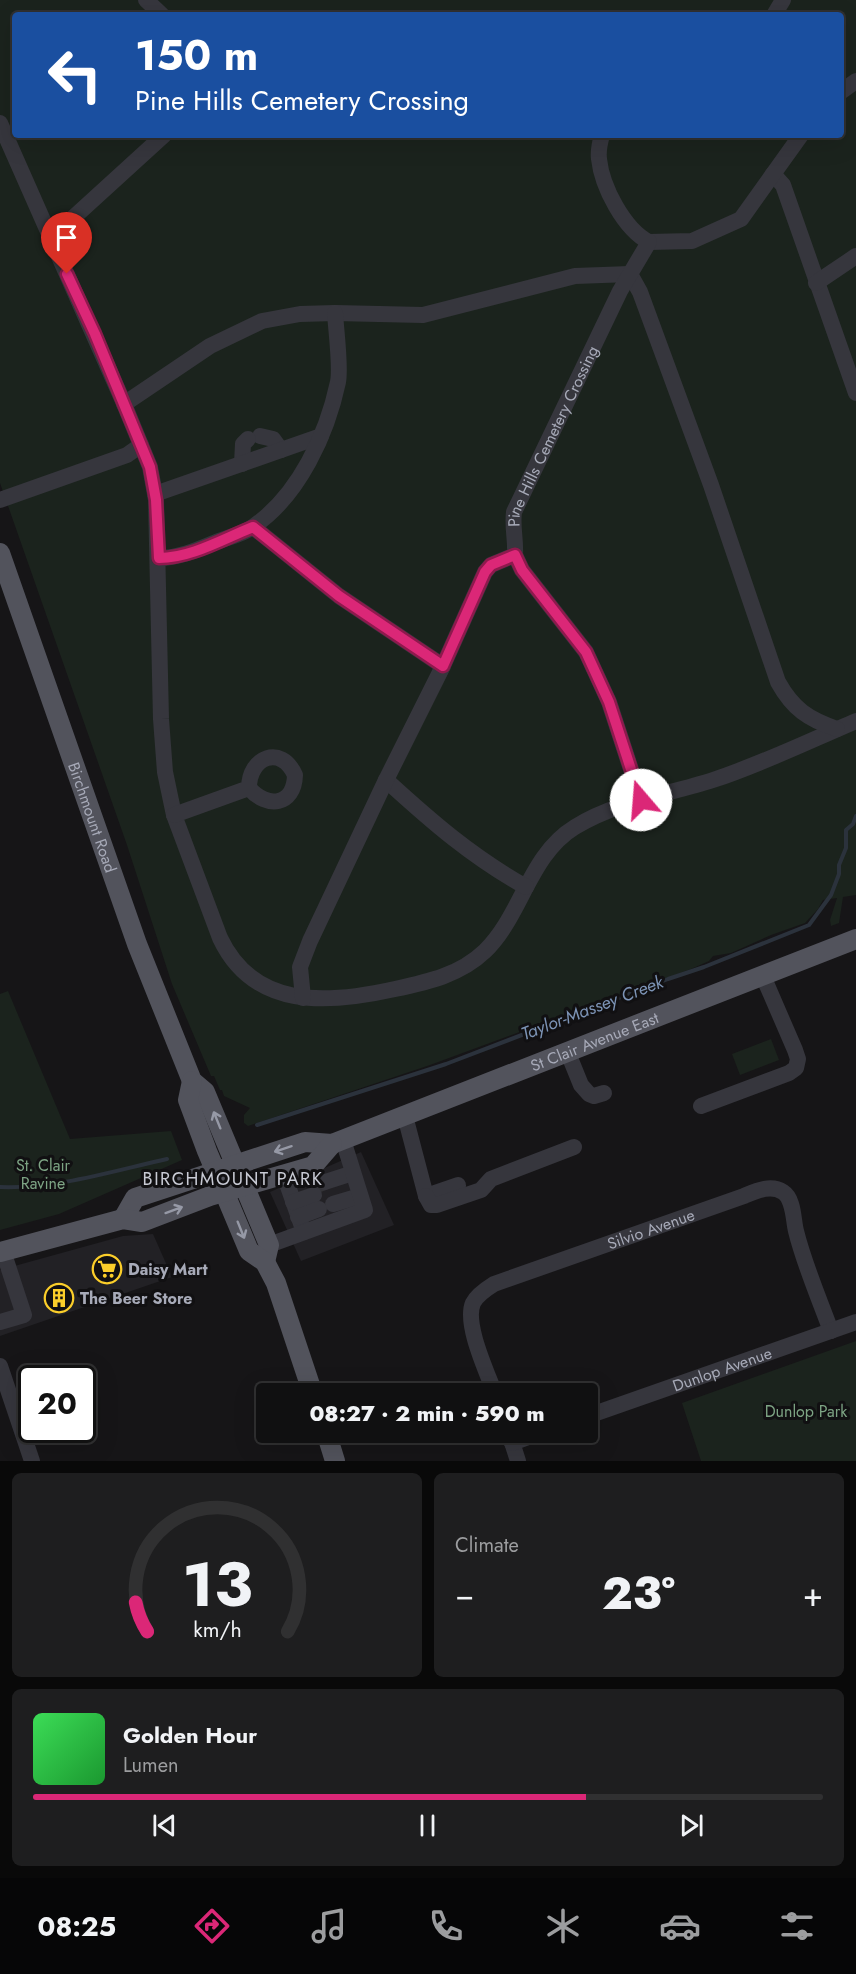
<!DOCTYPE html>
<html lang="en">
<head>
<meta charset="utf-8">
<style>
  body { margin:0; font-family:Jost,sans-serif; background:#1e1e1f; color:#f1f3f6; height:100vh; display:flex; flex-direction:column; font-size:22px; white-space:nowrap }
  * { box-sizing:border-box; margin:0 }
  p { font-size:20px; color:#9c9d9f }
  .icon { flex:none; width:33px; height:33px; fill:none; stroke:currentColor; stroke-width:2; stroke-linecap:round; stroke-linejoin:round }
  .map { position:relative; height:1461px; overflow:hidden }
  .panel { display:flex; flex-direction:column; gap:12px; padding:12px; background:#090909; flex:1 }
  .panel>* { flex:none }
  .banner { position:absolute; left:12px; top:12px; width:832px; height:126px; border-radius:6px; box-shadow:0 6px 24px #0002,0 0 0 2px #303031; background:#1a4fa0; color:#fff; overflow:hidden }
  .speed { position:absolute; left:18px; top:1365px; display:flex; gap:12px; font-size:30px; font-weight:700; text-align:center }
  .speed>* { display:grid; place-content:center; width:78px; height:78px; border-radius:50%; background:#101011; box-shadow:0 6px 24px #0002,0 0 0 2px #303031; line-height:1 }
  .speed .limit { border:3px solid #111; border-radius:9px; background:#fff; color:#111 }
  .pin { position:absolute; display:grid; place-items:center; width:51px; height:51px; color:#fff; margin:-62px -26px; border-radius:50% 50% 50% 0; rotate:-45deg; box-shadow:0 0 6px #0007 }
  .pin .icon { rotate:45deg }
  .me { position:absolute; width:66px; margin:-33px; rotate:342deg; stroke-linejoin:round; filter:drop-shadow(0 0 4px #0008) }
  .turn { display:flex; align-items:center; gap:21px; height:126px; padding:0 24px; font-size:27px }
  .turn .icon { width:78px; height:78px; stroke-width:2.5 }
  .turn b { display:block; font-size:42px; line-height:51px }
  .big { font-size:45px; font-weight:800; line-height:1.1 }
  .panel .tile { flex:1; display:flex; flex-direction:column; justify-content:center; gap:9px; min-width:0; padding:0 21px; border-radius:9px; background:#1e1e1f }
  .panel .dial { align-items:center; gap:0 }
  .dial svg { height:156px; overflow:visible; fill:none; stroke:#303031; stroke-width:7; stroke-linecap:round; text-anchor:middle }
  .dial text { fill:#f1f3f6; stroke:none }
  .song { display:flex; align-items:center; gap:18px }
  .cover { width:72px; height:72px; border-radius:9px; background:linear-gradient(135deg,hsl(130 70% 55%),hsl(130 70% 35%)) }
  .played { height:6px; border-radius:3px; background:linear-gradient(90deg,#db2777 70%,#303031 70%) }
  .keys { display:flex; justify-content:space-around; direction:ltr }
  .heat { display:flex; justify-content:space-between; align-items:center; font-size:33px; direction:ltr }
  .panel .tiles { flex:1; display:grid; gap:12px; grid-template-columns:1fr 1fr }
  .tile:last-child { grid-column:span 2 }
  .trip { position:absolute; left:256px; top:1383px; width:342px; height:60px; border-radius:6px; background:#101011; box-shadow:0 6px 24px #0002,0 0 0 2px #303031; font-weight:800; line-height:60px; text-align:center }
  .menu { display:flex; height:96px; justify-content:space-around; align-items:center; background:#060607; color:#9c9d9f }
  .menu .icon { width:42px; height:42px }
  .menu .on { color:#db2777 }
  .menu b { font-size:27px; color:#f1f3f6 }
  .map>svg:first-child { display:block }
  .built { fill:#222125 }
  .green { fill:#1b231d; fill-rule:evenodd }
  .lines { fill:none; stroke-linecap:round; stroke-linejoin:round }
  .stream { stroke:#2b323c; stroke-width:4 }
  .minor-tunnel { stroke:#333337; stroke-width:16; stroke-dasharray:16 8; stroke-linecap:butt }
  .minor { stroke:#36363d; stroke-width:16 }
  .major { stroke:#52535c; stroke-width:20 }
  .oneway { stroke:#9699a6 }
  .route-casing { stroke:#8e194d; stroke-width:15 }
  .route { stroke:#db2777; stroke-width:10 }
  .labels { text-anchor:middle; stroke-width:6; stroke-linejoin:round; paint-order:stroke }
  .street-label { font-size:16px; fill:#a7aab8; stroke:#111012 }
  .park-label { font-size:16px; fill:#7da484; stroke:#111012 }
  .poi-label { font-size:16px; font-weight:bold; fill:#a7aab8; stroke:#111012; text-anchor:start }
  .water-label { font-size:18px; font-style:italic; fill:#7c93b5; stroke:#111012 }
  .neighbourhood-label { font-size:18px; letter-spacing:1.5px; fill:#c8cad4; stroke:#111012 }
</style>
</head>
<body>
<div class="map">
<svg width="856" height="1461" viewBox="0 0 856 1461">
  <rect width="100%" height="100%" fill="#161517"/>
  <g class="built">
    <path d="M 361,1152 L 394,1225 L 301,1261 L 270,1192 Z"/>
    <path d="M 153,1234 L 172,1277 L 0,1336 L 0,1270 L 123,1236 Z"/>
  </g>
  <g class="green">
    <path d="M 0,0 L 856,0 L 856,895 L 843,897 L 839,923 L 831,926 L 830,920 L 837,898 L 823,900 L 818,909 L 805,923 L 771,935 L 731,953 L 713,956 L 709,961 L 691,969 L 430,1065 L 248,1126 L 244,1123 L 244,1115 L 250,1108 L 224,1096 L 222,1090 L 220,1090 L 214,1076 L 211,1076 L 172,984 L 127,845 L 0,483 ZM 15,15 L 842,15 L 842,135 L 15,135 Z"/>
    <path d="M 8,991 L 70,1139 L 171,1131 L 182,1160 L 59,1214 L 0,1230 L 0,994 Z"/>
    <path d="M 771,1039 L 779,1060 L 740,1075 L 732,1054 Z"/>
    <path d="M 856,1341 L 856,1461 L 701,1461 L 682,1403 Z"/>
  </g>
  <g class="lines">
    <g class="stream">
      <path d="M 257,1125 L 446,1064 L 668,979 L 704,967 L 809,925 L 831,895 L 839,874 L 839,865 L 846,848 L 846,830 L 853,824 L 856,816"/>
      <path d="M 0,1187 C 56,1189 113,1171 167,1159"/>
    </g>
    <path class="minor-tunnel" d="M 311,1187 L 325,1182"/>
    <g class="minor">
      <path d="M 146,0 L 162,15"/>
      <path d="M 774,15 L 783,0"/>
      <path d="M 842,91 L 856,81"/>
      <path d="M 0,123 L 122,399 L 150,467 L 156,500 L 161,719 L 165,772 L 174,815 L 220,938 C 254,1010 328,1004 395,989 C 428,982 460,975 485,951 C 522,915 529,855 575,827 C 617,801 667,795 713,780 C 762,764 809,741 856,721"/>
      <path d="M 773,174 L 783,185 L 856,393"/>
      <path d="M 49,235 L 62,228 L 164,135"/>
      <path d="M 649,242 L 692,241 L 741,219 L 801,135"/>
      <path d="M 630,274 L 640,292 L 711,485 L 778,682 C 793,709 808,719 837,729"/>
      <path d="M 816,283 L 856,256"/>
      <path d="M 124,404 L 210,346 L 262,321 L 300,314 L 335,313 L 423,315 L 575,276 L 630,274"/>
      <path d="M 260,436 L 273,439 L 281,450"/>
      <path d="M 242,464 L 243,444 L 248,439"/>
      <path d="M 155,494 L 321,436"/>
      <path d="M 0,500 L 127,455 L 141,445"/>
      <path d="M 253,527 L 339,596 L 443,666"/>
      <path d="M 515,555 L 522,570 L 586,652 L 609,702 L 641,800"/>
      <path d="M 159,558 C 179,558 197,550 216,542 C 228,537 244,534 254,526 C 299,495 327,434 338,382 C 341,367 336,330 335,313"/>
      <path d="M 386,780 C 432,822 471,856 526,887"/>
      <path d="M 174,815 L 249,788 C 249,757 281,744 295,775 C 294,806 267,809 249,788"/>
      <path id="s1" d="M 303,998 L 300,967 L 310,941 L 386,780 L 443,666 L 485,572 L 491,565 L 515,555 C 516,540 512,527 514,512 L 620,291 L 649,242 C 624,229 602,187 599,159 C 598,151 600,142 602,135"/>
      <path d="M 568,1053 L 581,1085 L 589,1094 L 594,1096 L 604,1093"/>
      <path d="M 701,1106 L 789,1073 L 796,1068 L 798,1059 L 795,1050 L 763,976"/>
      <path d="M 405,1116 L 426,1196 L 458,1185"/>
      <path d="M 284,1175 L 304,1232"/>
      <path d="M 325,1182 L 353,1173"/>
      <path d="M 426,1196 L 431,1205 L 437,1205 L 481,1190 L 491,1179 L 574,1147"/>
      <path d="M 293,1202 L 314,1195"/>
      <path d="M 333,1204 L 360,1196"/>
      <path d="M 298,1217 L 319,1209"/>
      <path d="M 269,1245 L 365,1210 L 343,1140"/>
      <path d="M 0,1322 L 24,1315 L 3,1251"/>
      <path d="M 0,1366 L 32,1461"/>
      <path id="s2" d="M 495,1394 C 487,1372 464,1324 473,1303 C 477,1295 486,1289 494,1284 L 744,1196 C 756,1191 771,1184 783,1192 C 794,1199 793,1219 796,1231 C 804,1264 819,1298 831,1331"/>
      <path id="s3" d="M 588,1416 L 856,1322"/>
      <path d="M 509,1433 L 518,1461"/>
      <path d="M 512,1443 L 542,1432"/>
    </g>
    <g class="major">
      <path id="s4" d="M 0,553 L 137,944 L 192,1081 L 205,1092 L 269,1245 L 265,1262"/>
      <path d="M 192,1081 L 188,1100 L 207,1151 L 249,1251 L 265,1262 L 276,1283 L 313,1394"/>
      <path id="s5" d="M 123,1219 L 135,1198 L 305,1142 L 332,1144 L 856,939"/>
      <path d="M 0,1252 L 123,1219 L 142,1222 L 210,1196 L 313,1166 L 332,1144"/>
      <path d="M 326,1432 L 335,1461"/>
    </g>
  </g>
  <defs><path id="oneway-shaft" d="M-6 0H5M1.5-3L5.5 0L1.5 3" fill="none" stroke-width="1.6" stroke-linecap="round" stroke-linejoin="round" transform="scale(1.5)"/></defs>
  <g class="oneway">
    <use href="#oneway-shaft" transform="translate(217 1120) rotate(-112)"/>
    <use href="#oneway-shaft" transform="translate(283 1149) rotate(162)"/>
    <use href="#oneway-shaft" transform="translate(174 1210) rotate(-20)"/>
    <use href="#oneway-shaft" transform="translate(241 1230) rotate(68)"/>
  </g>
  <g class="lines">
    <g class="route-casing">
      <path id="route" d="M 67,274 L 95,334 L 150,467 L 156,500 L 159,558 C 191,558 223,539 253,527 L 339,596 L 443,666 L 485,572 L 491,565 L 515,555 L 522,570 L 586,652 L 609,702 L 641,800"/>
    </g>
    <use href="#route" class="route"/>
  </g>
  <defs>
    <g id="supermarket-ring" transform="scale(1.5)"><circle r="9.5" fill="#111012" stroke="#fbce2a" stroke-width="1.5"/><path d="M-6-5.5h2.5l.6 2H6L4.5 2H-2.5L-4.4-4H-6ZM-1.5 3.2a1.3 1.3 0 1 0 .1 0ZM3 3.2a1.3 1.3 0 1 0 .1 0Z" fill="#fbce2a"/></g>
    <g id="building-ring" transform="scale(1.5)"><circle r="9.5" fill="#111012" stroke="#fbce2a" stroke-width="1.5"/><path d="M-4-6H4V6H1V3H-1V6H-4ZM-2.5-4.3h1.7v1.8h-1.7ZM.8-4.3h1.7v1.8H.8ZM-2.5-1h1.7V.8h-1.7ZM.8-1h1.7V.8H.8Z" fill="#fbce2a"/></g>
  </defs>
  <g fill-rule="evenodd">
    <use href="#supermarket-ring" x="107" y="1269"/>
    <use href="#building-ring" x="59" y="1298"/>
  </g>
  <g class="labels">
    <g class="street-label">
      <text dy="6" stroke="none"><textPath href="#s1" startOffset="630">Pine Hills Cemetery Crossing</textPath></text>
      <text dy="6" stroke="none"><textPath href="#s4" startOffset="280">Birchmount Road</textPath></text>
      <text dy="6" stroke="none"><textPath href="#s5" startOffset="512">St Clair Avenue East</textPath></text>
      <text dy="6" stroke="none"><textPath href="#s2" startOffset="290">Silvio Avenue</textPath></text>
      <text dy="6" stroke="none"><textPath href="#s3" startOffset="142">Dunlop Avenue</textPath></text>
    </g>
    <g class="park-label">
      <text x="43" y="1171">St. Clair<tspan x="43" dy="18">Ravine</tspan></text>
      <text x="806" y="1417">Dunlop Park</text>
    </g>
    <g class="poi-label">
      <text x="128" y="1275">Daisy Mart</text>
      <text x="80" y="1304">The Beer Store</text>
    </g>
    <g class="water-label">
      <text transform="translate(592 1008) rotate(-21)" y="6">Taylor-Massey Creek</text>
    </g>
    <g class="neighbourhood-label">
      <text x="233" y="1185">BIRCHMOUNT PARK</text>
    </g>
  </g>
</svg>
<div class="speed"><div class="limit">20</div></div>
<div class="pin" style="left:67px;top:274px;background:#d93025"><svg class="icon" aria-label="arrive" viewBox="0 0 24 24"><path d="M6 21V4h12l-3 4 3 4H6"/></svg></div>
<svg class="me" style="left:641px;top:800px" viewBox="-20 -20 40 40"><circle r="19" fill="#fff"/><path d="M0-13L10 11 0 6-10 11z" fill="#db2777"/></svg>
<div class="trip">08:27 · 2 min · 590 m</div>
<div class="banner">
<div class="turn"><svg class="icon" aria-label="left" viewBox="0 0 24 24"><path d="M17 20v-9H6M10 6l-5 5 5 5"/></svg><div><b>150 m</b>Pine Hills Cemetery Crossing</div></div>
</div>
</div>
<section class="panel">
<div class="tiles">
<div class="tile dial"><svg viewBox="0 0 100 80">
<path d="M14 69A42 42 0 1 1 86 69"/>
<path d="M14 69A42 42 0 0 1 8 54" stroke="#db2777"/>
<text x="50" y="56" font-size="32" font-weight="700">13</text>
<text x="50" y="72" font-size="11">km/h</text>
</svg></div>
<div class="tile"><p>Climate</p>
<div class="heat"><a>−</a><b class="big">23°</b><a>+</a></div>
</div>
<div class="tile">
<div class="song"><i class="cover"></i><div><b>Golden Hour</b><p>Lumen</p></div></div>
<div class="played"></div>
<div class="keys"><svg class="icon" aria-label="previous" viewBox="0 0 24 24"><path d="M18 5L8 12l10 7zM5 5v14"/></svg><svg class="icon" aria-label="pause" viewBox="0 0 24 24"><path d="M8 5v14M16 5v14"/></svg><svg class="icon" aria-label="next" viewBox="0 0 24 24"><path d="M6 5l10 7-10 7zM19 5v14"/></svg></div>
</div>
</div>
</section>
<nav class="menu">
<b>08:25</b>
<svg class="icon on" aria-label="directions" viewBox="0 0 24 24"><path d="M12 3l9 9-9 9-9-9zM9 14v-3h6M13 9l2 2-2 2"/></svg>
<svg class="icon" aria-label="music" viewBox="0 0 24 24"><path d="M9 18V5l10-2v13"/><circle cx="6" cy="18" r="3"/><circle cx="16" cy="16" r="3"/></svg>
<svg class="icon" aria-label="phone" viewBox="0 0 24 24"><path d="M5 4h4l2 5-3 2q2 4 5 5l2-3 5 2v4C11 20 4 13 5 4z"/></svg>
<svg class="icon" aria-label="climate" viewBox="0 0 24 24"><path d="M12 3v18M4 7l16 10M4 17L20 7"/></svg>
<svg class="icon" aria-label="car" viewBox="0 0 24 24"><path d="M5 17H2v-5l4-1 3-4h7l3 4 3 1v5h-3M9 17h6M6 11h13"/><circle cx="7" cy="17" r="2"/><circle cx="17" cy="17" r="2"/></svg>
<svg class="icon" aria-label="filters" viewBox="0 0 24 24"><path d="M4 7h16M4 17h16"/><circle cx="9" cy="7" r="2"/><circle cx="15" cy="17" r="2"/></svg>
</nav>
</body>
</html>
